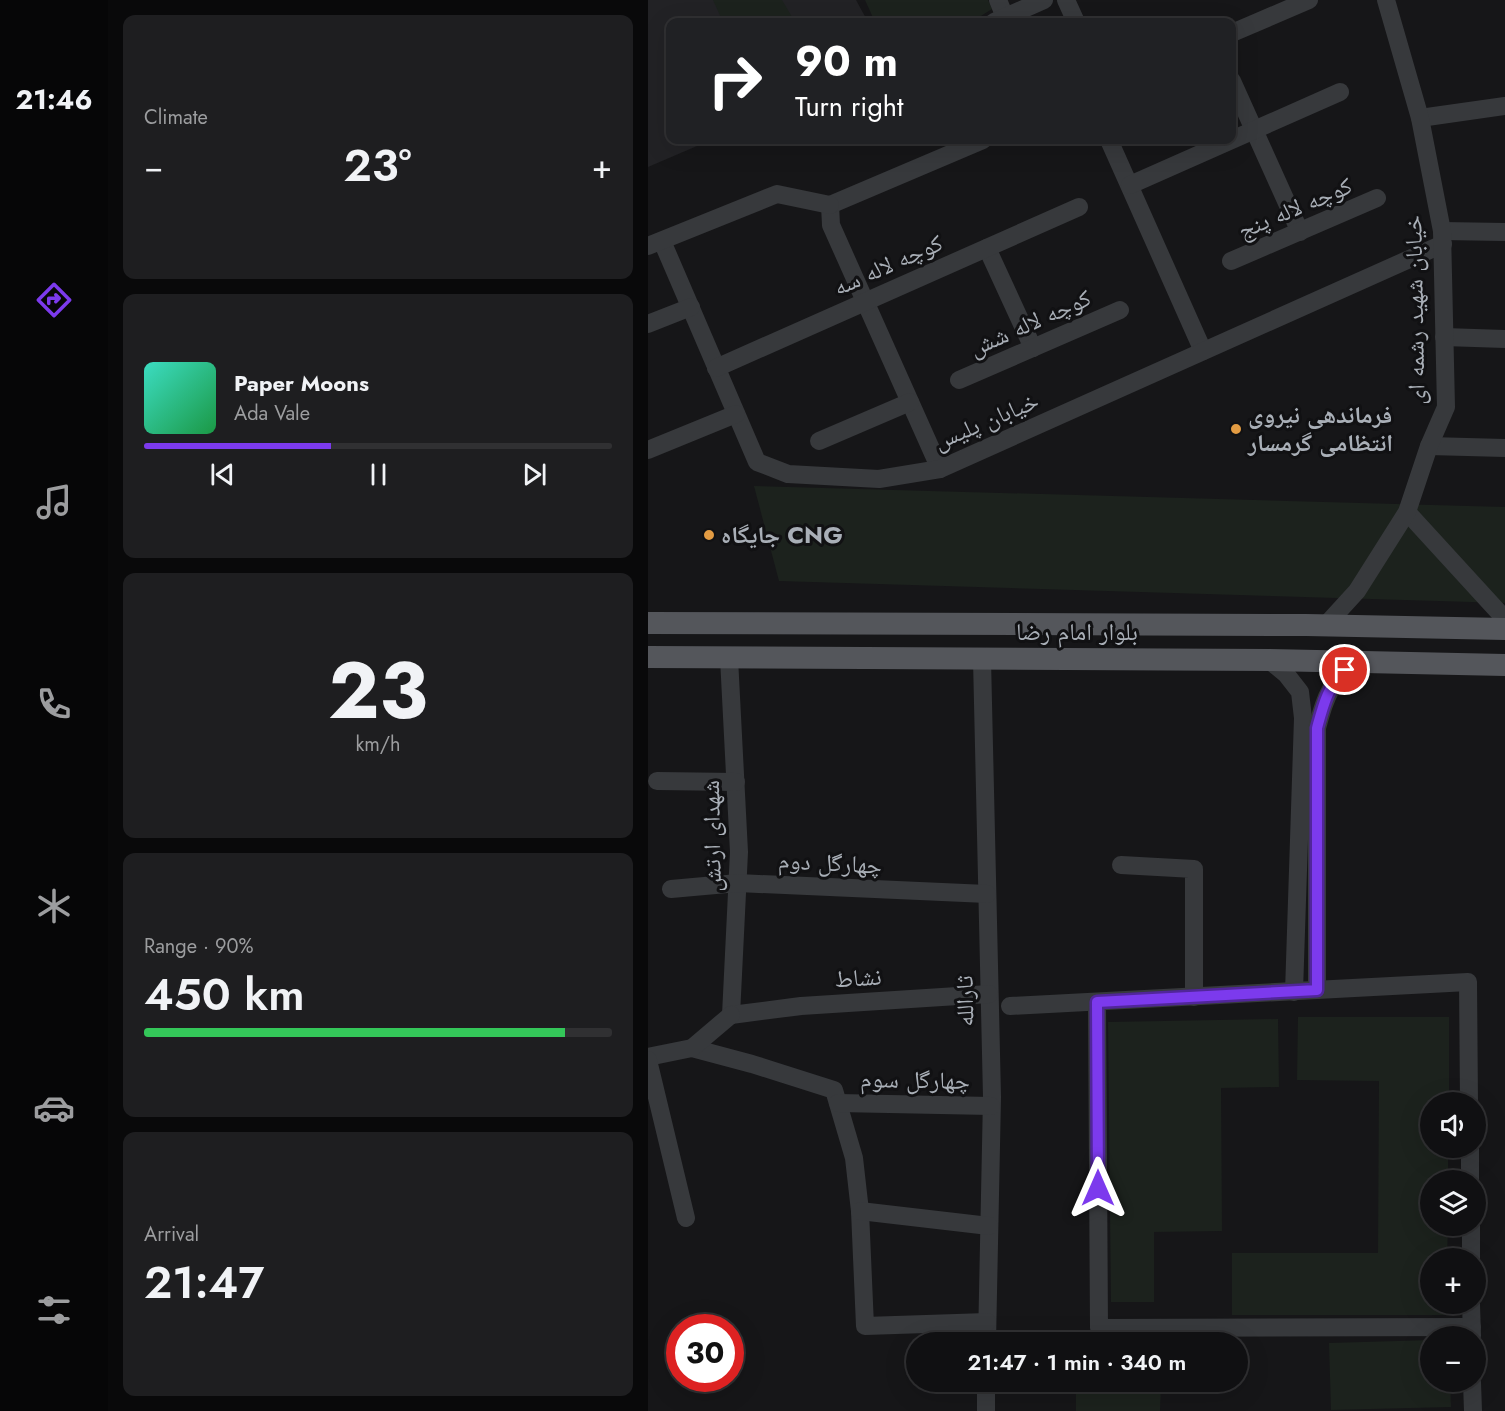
<!DOCTYPE html>
<html lang="en">
<head>
<meta charset="utf-8">
<style>
  body { margin:0; font-family:Jost,"Noto Naskh Arabic",sans-serif; background:#1e1e20; color:#f1f3f6; height:100vh; display:flex; flex-direction:column; font-size:22px; white-space:nowrap }
  * { box-sizing:border-box; margin:0 }
  p { font-size:20px; color:#9c9d9f }
  .icon { flex:none; width:33px; height:33px; fill:none; stroke:currentColor; stroke-width:2; stroke-linecap:round; stroke-linejoin:round }
  .map { position:relative; flex:1; overflow:hidden }
  .drawer { display:flex; flex-direction:column; gap:15px; padding:15px; background:#09090a; width:540px }
  .drawer>* { flex:none }
  .hud { position:absolute; left:18px; top:18px; width:570px; height:126px; border-radius:12px; box-shadow:0 6px 24px #0002,0 0 0 2px #303032; background:#202124; color:#fff; overflow:hidden }
  .controls { position:absolute; left:772px; top:1092px; display:grid; gap:12px }
  .controls a { display:grid; place-items:center; width:66px; height:66px; border-radius:50%; background:#101012; box-shadow:0 6px 24px #0002,0 0 0 2px #303032; font-size:30px }
  .speed { position:absolute; left:18px; top:1314px; display:flex; gap:12px; font-size:30px; font-weight:700; text-align:center }
  .speed>* { display:grid; place-content:center; width:78px; height:78px; border-radius:50%; background:#101012; box-shadow:0 6px 24px #0002,0 0 0 2px #303032; line-height:1 }
  .speed .limit { border:9px solid #d22; background:#fff; color:#111 }
  .pin { position:absolute; display:grid; place-items:center; width:51px; height:51px; color:#fff; margin:-26px; border:3px solid #fff; border-radius:50%; box-shadow:0 2px 6px #0007 }
  .me { position:absolute; width:66px; margin:-33px; rotate:0deg; stroke-linejoin:round; filter:drop-shadow(0 0 4px #0008) }
  .turn { display:flex; align-items:center; gap:21px; height:126px; padding:0 30px; font-size:27px }
  .turn .icon { width:78px; height:78px; stroke-width:2.5 }
  .turn b { display:block; font-size:42px; line-height:51px }
  .big { font-size:45px; font-weight:600; line-height:1.1 }
  .drawer .tile { flex:1; display:flex; flex-direction:column; justify-content:center; gap:9px; min-width:0; padding:0 21px; border-radius:12px; background:#1e1e20 }
  .drawer .dial { align-items:center; gap:0 }
  .dial b { font-size:78px; line-height:1 }
  .song { display:flex; align-items:center; gap:18px }
  .cover { width:72px; height:72px; border-radius:9px; background:linear-gradient(135deg,hsl(170 70% 55%),hsl(140 70% 35%)) }
  .played { height:6px; border-radius:3px; background:linear-gradient(90deg,#7c3aed 40%,#303032 40%) }
  .keys { display:flex; justify-content:space-around; direction:ltr }
  .heat { display:flex; justify-content:space-between; align-items:center; font-size:33px; direction:ltr }
  .charge { height:9px; border-radius:4px; background:linear-gradient(90deg,#34c759 90%,#303032 0) }
  .trip { position:absolute; left:258px; top:1332px; width:342px; height:60px; border-radius:30px; background:#101012; box-shadow:0 6px 24px #0002,0 0 0 2px #303032; font-weight:600; line-height:60px; text-align:center }
  main { display:flex; flex:1; min-height:0 }
  .dock { display:flex; flex-direction:column; width:108px; justify-content:space-around; align-items:center; background:#060607; color:#9c9d9f }
  .dock .icon { width:42px; height:42px }
  .dock .current { color:#7c3aed }
  .dock b { font-size:27px; color:#f1f3f6 }
  .map>svg:first-child { display:block }
  .built { fill:#222225 }
  .green { fill:#1c221d }
  .lines { fill:none; stroke-linecap:round; stroke-linejoin:round }
  .minor { stroke:#37393c; stroke-width:18 }
  .major { stroke:#54565b; stroke-width:22 }
  .route-casing { stroke:#51269a; stroke-width:15 }
  .route { stroke:#7c3aed; stroke-width:10 }
  .poi-dot { fill:#e39c43; stroke:#111113; stroke-width:2 }
  .labels { text-anchor:middle; stroke-width:6; stroke-linejoin:round; paint-order:stroke }
  .street-label { font-size:24px; fill:#a9afb7; stroke:#111113 }
  .poi-label { font-size:24px; font-weight:bold; fill:#a9afb7; stroke:#111113; text-anchor:start }
</style>
</head>
<body>
<main>
<nav class="dock">
<b>21:46</b>
<svg class="icon current" aria-label="directions" viewBox="0 0 24 24"><path d="M12 3l9 9-9 9-9-9zM9 14v-3h6M13 9l2 2-2 2"/></svg>
<svg class="icon" aria-label="music" viewBox="0 0 24 24"><path d="M9 18V5l10-2v13"/><circle cx="6" cy="18" r="3"/><circle cx="16" cy="16" r="3"/></svg>
<svg class="icon" aria-label="phone" viewBox="0 0 24 24"><path d="M5 4h4l2 5-3 2q2 4 5 5l2-3 5 2v4C11 20 4 13 5 4z"/></svg>
<svg class="icon" aria-label="climate" viewBox="0 0 24 24"><path d="M12 3v18M4 7l16 10M4 17L20 7"/></svg>
<svg class="icon" aria-label="car" viewBox="0 0 24 24"><path d="M5 17H2v-5l4-1 3-4h7l3 4 3 1v5h-3M9 17h6M6 11h13"/><circle cx="7" cy="17" r="2"/><circle cx="17" cy="17" r="2"/></svg>
<svg class="icon" aria-label="filters" viewBox="0 0 24 24"><path d="M4 7h16M4 17h16"/><circle cx="9" cy="7" r="2"/><circle cx="15" cy="17" r="2"/></svg>
</nav>
<section class="drawer">
<div class="tile"><p>Climate</p>
<div class="heat"><a>−</a><b class="big">23°</b><a>+</a></div>
</div>
<div class="tile">
<div class="song"><i class="cover"></i><div><b>Paper Moons</b><p>Ada Vale</p></div></div>
<div class="played"></div>
<div class="keys"><svg class="icon" aria-label="previous" viewBox="0 0 24 24"><path d="M18 5L8 12l10 7zM5 5v14"/></svg><svg class="icon" aria-label="pause" viewBox="0 0 24 24"><path d="M8 5v14M16 5v14"/></svg><svg class="icon" aria-label="next" viewBox="0 0 24 24"><path d="M6 5l10 7-10 7zM19 5v14"/></svg></div>
</div>
<div class="tile dial"><b>23</b><p>km/h</p></div>
<div class="tile"><p>Range · 90%</p><b class="big">450 km</b><div class="charge"></div></div>
<div class="tile"><p>Arrival</p><b class="big">21:47</b></div>
</section>
<div class="map">
<svg width="857" height="1411" viewBox="0 0 857 1411">
  <rect width="100%" height="100%" fill="#161618"/>
  <path class="built" d="M 0,0 L 208,0 L 220,22 L 22,22 L 22,140 L 63,140 L 0,167 Z"/>
  <g class="green">
    <path d="M 65,0 L 134,0 L 147,22 L 75,22 Z"/>
    <path d="M 217,0 L 340,0 L 344,9 L 323,22 L 227,22 Z"/>
    <path d="M 106,486 L 857,507 L 857,603 L 131,581 Z"/>
    <path d="M 650,1017 L 801,1017 L 801,1102 L 783,1102 L 783,1148 L 800,1148 L 800,1180 L 783,1180 L 783,1226 L 800,1226 L 799,1258 L 783,1258 L 783,1304 L 799,1304 L 799,1315 L 584,1315 L 584,1253 L 730,1253 L 731,1081 L 649,1080 Z"/>
    <path d="M 630,1019 L 631,1087 L 573,1088 L 574,1231 L 506,1232 L 506,1302 L 463,1302 L 460,1022 Z"/>
    <path d="M 783,1340 L 783,1382 L 802,1382 L 803,1407 L 683,1410 L 681,1343 Z"/>
    <path d="M 428,1382 L 513,1382 L 512,1411 L 428,1411 Z"/>
  </g>
  <g class="lines">
    <g class="minor">
      <path d="M 350,0 L 357,17"/>
      <path d="M 418,0 L 428,22"/>
      <path d="M 346,22 L 396,0"/>
      <path d="M 584,33 L 661,0"/>
      <path d="M 584,81 L 652,232"/>
      <path d="M 772,118 L 857,106"/>
      <path d="M 461,140 L 555,351"/>
      <path d="M 482,185 L 692,92"/>
      <path d="M 182,205 L 183,225 L 292,469"/>
      <path d="M 182,205 L 335,140"/>
      <path d="M 794,231 L 857,232"/>
      <path d="M 14,241 L 109,462 L 140,474 L 231,479 L 292,469 L 795,244"/>
      <path d="M 0,246 L 129,194 L 182,205"/>
      <path d="M 339,248 L 385,348"/>
      <path d="M 583,261 L 729,198"/>
      <path d="M 0,324 L 43,307"/>
      <path d="M 796,337 L 857,339"/>
      <path d="M 68,368 L 431,207"/>
      <path d="M 311,380 L 472,310"/>
      <path d="M 171,441 L 262,402"/>
      <path d="M 781,446 L 857,448"/>
      <path d="M 0,450 L 88,414"/>
      <path d="M 759,512 L 857,619"/>
      <path d="M 677,626 L 709,591 L 759,512 L 781,446 L 798,407 L 794,231 L 772,118 L 738,0"/>
      <path d="M 81,658 L 91,852 L 83,1015"/>
      <path d="M 334,659 L 344,1097 L 339,1342"/>
      <path d="M 621,660 L 638,674 L 652,692 L 655,718 L 646,992"/>
      <path d="M 9,781 L 88,782"/>
      <path d="M 473,865 L 546,869 L 546,997"/>
      <path d="M 23,889 L 90,883 L 339,894"/>
      <path d="M 669,990 L 669,728 C 677,697 683,679 711,662"/>
      <path d="M 449,1002 L 451,1328 L 824,1327"/>
      <path d="M 362,1006 L 820,982 L 821,1102"/>
      <path d="M 83,1015 L 153,1006 L 341,994"/>
      <path d="M 44,1048 L 104,1064 L 186,1090 L 206,1158 L 212,1211 L 217,1326 L 339,1322"/>
      <path d="M 0,1057 L 44,1048 L 83,1015"/>
      <path d="M 0,1060 L 38,1218"/>
      <path d="M 190,1103 L 343,1106"/>
      <path d="M 822,1148 L 822,1180"/>
      <path d="M 212,1211 L 341,1226"/>
      <path d="M 823,1226 L 823,1258"/>
      <path d="M 823,1304 L 824,1336"/>
      <path d="M 824,1382 L 825,1411"/>
      <path d="M 338,1411 L 338,1382"/>
    </g>
    <g class="major">
      <path d="M 0,623 L 658,625 L 857,629"/>
      <path d="M 0,657 L 621,660 L 857,665"/>
    </g>
  </g>
  <g class="lines">
    <g class="route-casing">
      <path id="route" d="M 450,1188 L 449,1002 L 669,990 L 669,728 C 675,706 680,685 697,670"/>
    </g>
    <use href="#route" class="route"/>
  </g>
  <g class="poi-dot">
    <circle cx="588" cy="429" r="6"/>
    <circle cx="61" cy="535" r="6"/>
  </g>
  <g class="labels">
    <g class="street-label">
      <text transform="translate(647 208) rotate(-23)" y="8">کوچه لاله پنج</text>
      <text transform="translate(240 265) rotate(-24)" y="8">کوچه لاله سه</text>
      <text transform="translate(767 310) rotate(-91)" y="8">خیابان شهید رشمه ای</text>
      <text transform="translate(382 323) rotate(-24)" y="8">کوچه لاله شش</text>
      <text transform="translate(338 421) rotate(-23)" y="8">خیابان پلیس</text>
      <text x="429" y="640">بلوار امام رضا</text>
      <text transform="translate(64 836) rotate(-91)" y="8">شهدای ارتش</text>
      <text transform="translate(182 863) rotate(3)" y="8">چهارگل دوم</text>
      <text transform="translate(210 978) rotate(-4)" y="8">نشاط</text>
      <text transform="translate(317 1001) rotate(-91)" y="8">ثارالله</text>
      <text transform="translate(267 1080) rotate(1)" y="8">چهارگل سوم</text>
    </g>
    <g class="poi-label">
      <text x="600" y="423">فرماندهی نیروی<tspan x="600" dy="28">انتظامی گرمسار</tspan></text>
      <text x="73" y="543">جایگاه CNG</text>
    </g>
  </g>
</svg>
<div class="controls">
<a><svg class="icon" aria-label="sound" viewBox="0 0 24 24"><path d="M4 9h4l5-4v14l-5-4H4zM17 9q2 3 0 6"/></svg></a>
<a><svg class="icon" aria-label="layers" viewBox="0 0 24 24"><path d="M12 4l9 5-9 5-9-5zM3 14l9 5 9-5"/></svg></a>
<a>+</a>
<a>−</a>
</div>
<div class="speed"><div class="limit">30</div></div>
<div class="pin" style="left:697px;top:670px;background:#d93025"><svg class="icon" aria-label="arrive" viewBox="0 0 24 24"><path d="M6 21V4h12l-3 4 3 4H6"/></svg></div>
<svg class="me" style="left:450px;top:1188px" viewBox="-20 -20 40 40"><path d="M0-17L14 15 0 8-14 15z" fill="#7c3aed" stroke="#fff" stroke-width="4"/></svg>
<div class="trip">21:47 · 1 min · 340 m</div>
<div class="hud">
<div class="turn"><svg class="icon" aria-label="right" viewBox="0 0 24 24"><path d="M7 20v-9h11M14 6l5 5-5 5"/></svg><div><b>90 m</b>Turn right</div></div>
</div>
</div>
</main>
</body>
</html>
